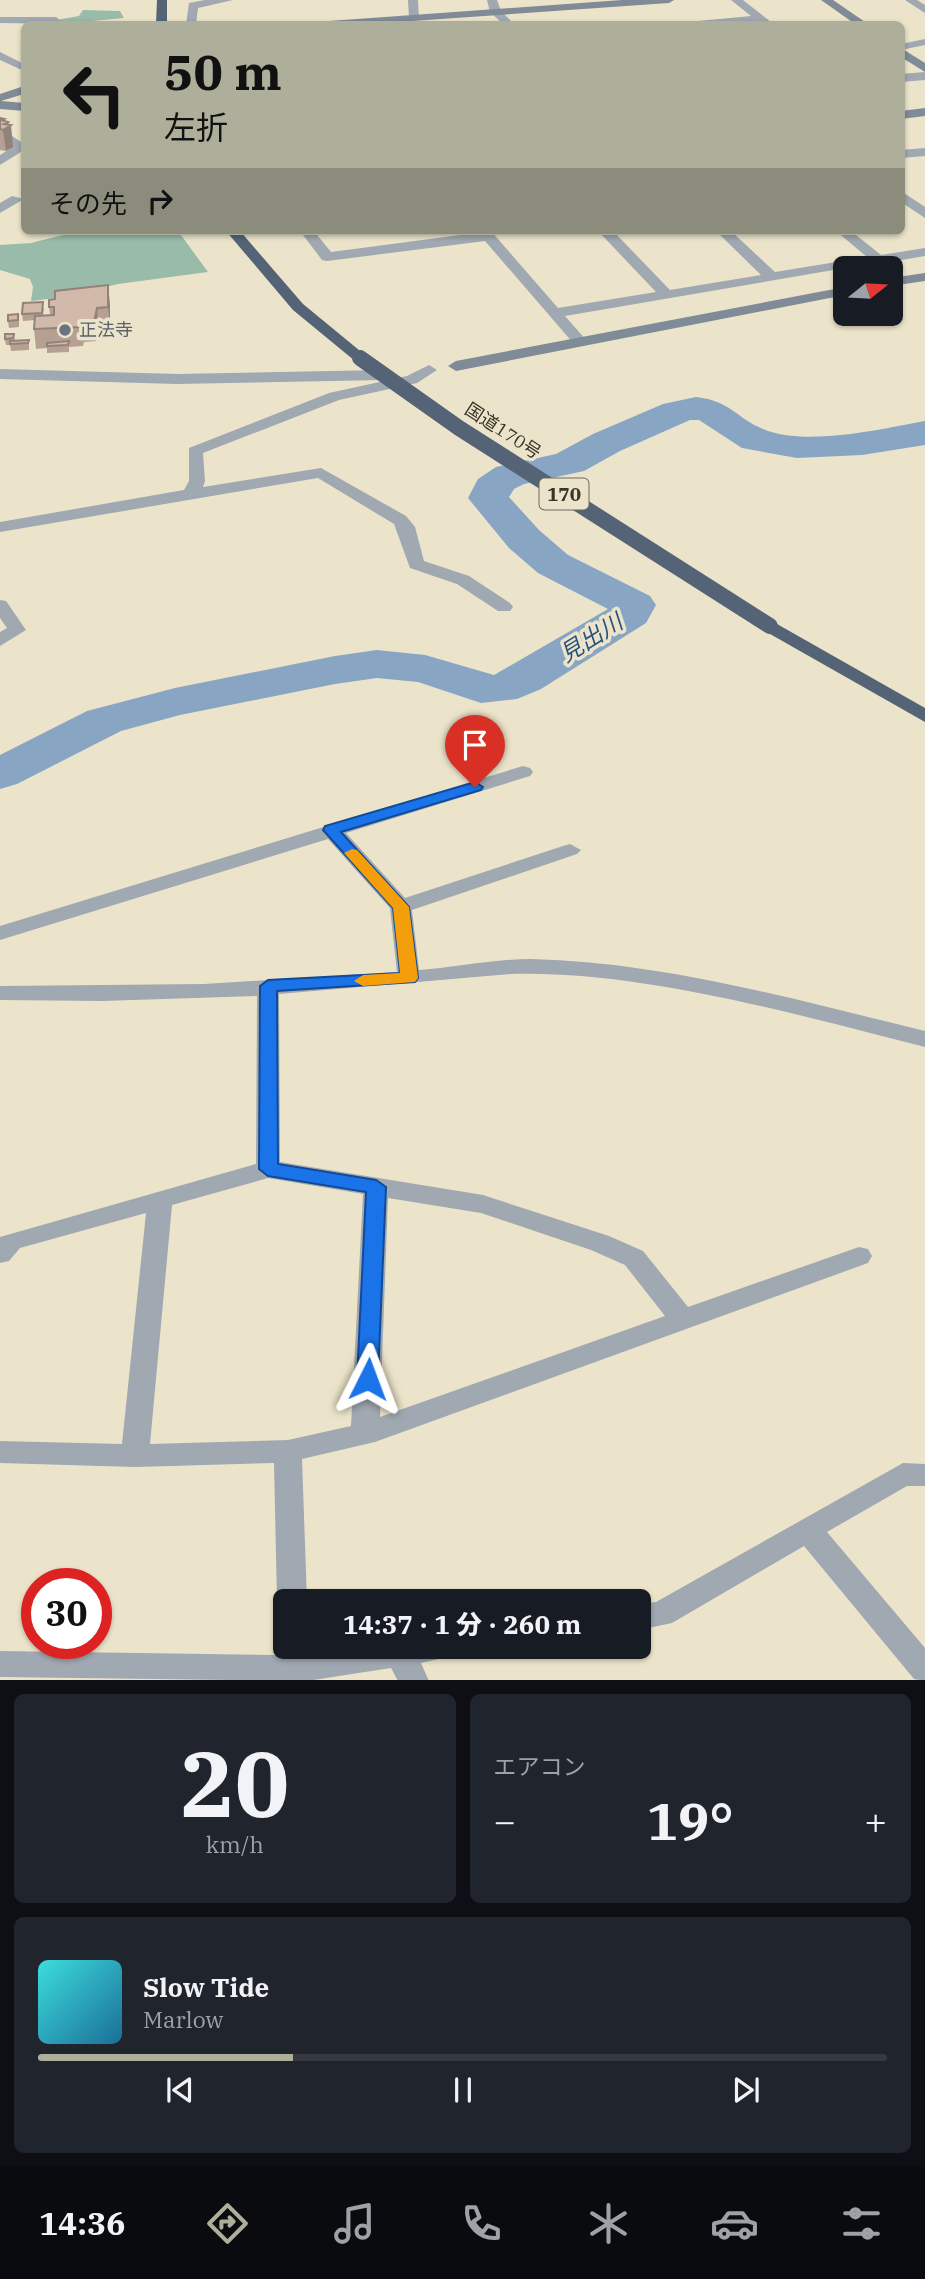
<!DOCTYPE html>
<html lang="ja">
<head>
<meta charset="utf-8">
<style>
  body { margin:0; font-family:"IBM Plex Serif","Noto Sans JP",serif; background:#20242c; color:#f1f3f6; height:100vh; display:flex; flex-direction:column; font-size:26px; white-space:nowrap }
  * { box-sizing:border-box; margin:0 }
  p { font-size:23px; color:#9ea1a6 }
  .icon { flex:none; width:38px; height:38px; fill:none; stroke:currentColor; stroke-width:2; stroke-linecap:round; stroke-linejoin:round }
  .map { position:relative; height:1680px; overflow:hidden }
  .sheet { display:flex; flex-direction:column; gap:14px; padding:14px; background:#0d0f14; flex:1 }
  .sheet>* { flex:none }
  .top-card { position:absolute; left:21px; top:21px; width:884px; height:214px; border-radius:10px; box-shadow:0 2px 5px #0004; background:#aeaf9a; color:#111; overflow:hidden }
  .needle { width:46px; rotate:72deg }
  .controls { position:absolute; left:833px; top:256px; display:grid; gap:14px }
  .controls a { display:grid; place-items:center; width:70px; height:70px; border-radius:10px; background:#171b24; box-shadow:0 2px 5px #0004; font-size:35px }
  .speed { position:absolute; left:21px; top:1568px; display:flex; gap:14px; font-size:35px; font-weight:700; text-align:center }
  .speed>* { display:grid; place-content:center; width:91px; height:91px; border-radius:50%; background:#171b24; box-shadow:0 2px 5px #0004; line-height:1 }
  .speed .limit { border:10px solid #d22; background:#fff; color:#111 }
  .pin { position:absolute; display:grid; place-items:center; width:60px; height:60px; color:#fff; margin:-72px -30px; border-radius:50% 50% 50% 0; rotate:-45deg; box-shadow:0 0 7px #0007 }
  .pin .icon { rotate:45deg }
  .me { position:absolute; width:77px; margin:-38px; rotate:3deg; stroke-linejoin:round; filter:drop-shadow(0 0 5px #0008) }
  .turn { display:flex; align-items:center; gap:24px; height:147px; padding:0 28px; font-size:32px }
  .turn .icon { width:91px; height:91px; stroke-width:2.5 }
  .turn b { display:block; font-size:49px; line-height:60px }
  .then { display:flex; align-items:center; height:66px; padding:0 28px; background:#0003; gap:14px; font-size:26px }
  .big { font-size:52px; font-weight:800; line-height:1.1 }
  .sheet .widget { flex:1; display:flex; flex-direction:column; justify-content:center; gap:10px; min-width:0; padding:0 24px; border-radius:10px; background:#20242c }
  .sheet .dial { align-items:center; gap:0 }
  .dial b { font-size:91px; line-height:1 }
  .song { display:flex; align-items:center; gap:21px }
  .cover { width:84px; height:84px; border-radius:10px; background:linear-gradient(135deg,hsl(180 70% 55%),hsl(200 70% 35%)) }
  .played { height:7px; border-radius:4px; background:linear-gradient(90deg,#aeaf9a 30%,#363941 30%) }
  .keys { display:flex; justify-content:space-around; direction:ltr }
  .heat { display:flex; justify-content:space-between; align-items:center; font-size:38px; direction:ltr }
  .sheet .tiles { flex:1; display:grid; gap:14px; grid-template-columns:1fr 1fr }
  .widget:last-child { grid-column:span 2 }
  .trip { position:absolute; left:273px; top:1589px; width:378px; height:70px; border-radius:10px; background:#171b24; box-shadow:0 2px 5px #0004; font-weight:800; line-height:70px; text-align:center }
  .dock { display:flex; height:112px; justify-content:space-around; align-items:center; background:#090b0e; color:#9ea1a6 }
  .dock .icon { width:49px; height:49px }
  .dock .on { color:#aeaf9a }
  .dock b { font-size:32px; color:#f1f3f6 }
  .map>svg:first-child { display:block }
  .green { fill:#98bbaa }
  .lines { fill:none; stroke-linecap:round; stroke-linejoin:round }
  .river { fill:#88a5c3; fill-rule:evenodd }
  .street { fill:#a0a8b1; fill-rule:evenodd }
  .secondary { fill:#808b98; fill-rule:evenodd }
  .highway { fill:#546476; fill-rule:evenodd }
  .highway-bridge { stroke:#546476; stroke-width:16 }
  .wall { fill:#b5a093 }
  .shaded-wall { fill:#938278 }
  .building { fill:#d2baab; stroke:#938278; stroke-width:2 }
  .route { fill:#1a73e8; stroke:#114b97; stroke-width:2 }
  .slow { fill:#f59e0b }
  .worship-dot { fill:#6b7280; stroke:#ece4ca; stroke-width:2.5 }
  .labels { text-anchor:middle; stroke-width:7; stroke-linejoin:round; paint-order:stroke }
  .far-worship-label { font-size:18px; fill:#5b616d; stroke:#ece4ca; text-anchor:start }
  .far-street-label { font-size:18px; fill:#37342a; stroke:#ece4ca }
  .shield { fill:#ece4ca; stroke:#6d695a; stroke-width:2 }
  .shield-label { font-size:19px; font-weight:bold; fill:#37342a }
  .water-label { font-size:23px; font-style:italic; fill:#27537c; stroke:#ece4ca }
</style>
</head>
<body>
<div class="map">
<svg width="925" height="1681" viewBox="0 0 925 1681">
  <rect width="100%" height="100%" fill="#ece4ca"/>
  <g class="green">
    <path d="M 83,10 L 120,11 L 124,18 L 59,24 L 56,20 L 79,16 Z"/>
    <path d="M 79,231 L 178,231 L 208,272 L 118,284 L 65,297 L 31,301 L 33,287 L 30,279 L 0,270 L 0,245 L 31,243 Z"/>
  </g>
  <g class="lines">
    <path class="river" d="M 696,397 C 731,401 736,418 763,429 C 805,447 881,429 925,421 L 925,445 L 862,455 L 797,458 L 742,448 L 699,420 L 690,420 L 620,451 L 584,471 L 524,484 L 514,489 L 509,497 L 539,530 L 568,555 L 650,596 L 656,605 L 646,623 L 541,689 L 517,699 L 481,703 L 418,682 L 377,678 L 335,684 L 180,715 L 121,731 L 17,784 L 0,789 L 0,755 L 87,711 L 175,688 L 335,656 L 377,650 L 425,655 L 494,675 L 608,609 L 538,573 L 509,548 L 468,498 L 478,479 L 496,467 L 556,454 L 593,434 L 663,404 Z"/>
    <g class="street">
      <path d="M 205,0 L 233,0 L 198,8 L 196,24 L 186,24 L 189,3 Z"/>
      <path d="M 408,0 L 418,0 L 419,20 L 409,18 Z"/>
      <path d="M 487,0 L 497,0 L 501,11 L 514,24 L 503,24 L 490,12 Z"/>
      <path d="M 731,0 L 743,0 L 771,22 L 692,24 L 698,21 L 751,16 Z"/>
      <path d="M 905,0 L 917,0 L 925,5 L 925,13 Z"/>
      <path d="M 0,17 L 56,17 L 65,24 L 0,23 Z"/>
      <path d="M 925,39 L 925,45 L 901,50 L 901,44 Z"/>
      <path d="M 0,52 L 24,64 L 24,71 L 0,60 Z"/>
      <path d="M 925,72 L 925,80 L 901,82 L 901,74 Z"/>
      <path d="M 0,128 L 24,144 L 24,150 L 0,165 L 0,155 L 13,147 L 0,138 Z"/>
      <path d="M 925,148 L 925,156 L 901,158 L 901,150 Z"/>
      <path d="M 901,191 L 925,207 L 925,218 L 901,202 Z"/>
      <path d="M 12,196 L 24,199 L 0,213 L 0,203 Z"/>
      <path d="M 300,231 L 314,231 L 331,252 L 491,231 L 558,308 L 656,292 L 598,231 L 613,231 L 670,290 L 761,275 L 716,231 L 731,231 L 775,272 L 867,257 L 836,231 L 851,231 L 881,255 L 925,248 L 925,256 L 890,262 L 886,268 L 876,264 L 845,268 L 565,316 L 587,341 L 579,346 L 574,344 L 485,241 L 327,261 L 322,260 Z"/>
      <path d="M 429,365 L 437,370 L 417,383 L 339,400 L 203,453 L 205,481 L 203,487 L 321,468 L 406,516 L 415,527 L 424,561 L 469,576 L 510,603 L 513,607 L 510,611 L 498,611 L 457,584 L 410,568 L 394,524 L 318,478 L 0,532 L 0,522 L 184,490 L 189,481 L 189,448 L 329,393 L 407,376 Z"/>
      <path d="M 0,369 L 177,374 L 383,370 L 391,375 L 383,380 L 177,384 L 0,379 Z"/>
      <path d="M 0,600 L 6,601 L 26,630 L 0,646 L 0,632 L 7,628 L 0,618 Z"/>
      <path d="M 523,766 L 530,768 L 533,772 L 530,776 L 346,833 L 405,898 L 563,846 L 570,844 L 581,850 L 577,854 L 412,910 L 419,970 C 457,967 494,959 531,959 C 663,962 797,1000 925,1031 L 925,1047 C 799,1015 640,970 511,974 L 279,994 L 280,1162 L 483,1195 L 609,1236 L 643,1251 L 688,1307 L 859,1247 L 868,1249 L 872,1256 L 868,1263 L 375,1442 L 302,1459 L 307,1601 L 285,1601 L 285,1611 L 277,1601 L 274,1463 L 135,1467 L 0,1463 L 0,1441 L 122,1444 L 146,1213 L 20,1248 L 9,1261 L 0,1263 L 0,1237 L 256,1164 L 257,996 L 102,1001 L 0,1000 L 0,986 L 204,984 L 397,972 L 390,908 L 328,839 L 0,940 L 0,926 ZM 268,1178 L 363,1194 L 351,1426 L 288,1440 L 150,1444 L 172,1205 ZM 388,1198 L 481,1213 L 591,1250 L 625,1265 L 665,1316 L 380,1417 Z"/>
      <path d="M 903,1463 L 925,1464 L 925,1486 L 907,1486 L 827,1532 L 925,1648 L 925,1681 L 914,1679 L 804,1546 L 672,1623 L 639,1630 L 639,1604 L 656,1602 Z"/>
      <path d="M 285,1637 L 285,1647 L 308,1647 L 309,1653 L 354,1647 L 456,1647 L 452,1656 L 421,1663 L 429,1681 L 398,1681 L 391,1668 L 307,1681 L 0,1677 L 0,1651 L 278,1655 L 278,1647 Z"/>
    </g>
    <g class="secondary">
      <path d="M 622,0 L 674,0 L 669,3 L 369,24 L 323,24 L 329,21 Z"/>
      <path d="M 821,0 L 833,0 L 868,24 L 855,24 Z"/>
      <path d="M 901,48 L 925,63 L 925,72 L 901,57 Z"/>
      <path d="M 24,86 L 24,94 L 1,101 L 24,103 L 24,111 L 0,109 L 0,94 Z"/>
      <path d="M 925,108 L 925,116 L 901,119 L 901,111 Z"/>
      <path d="M 925,273 L 925,281 L 891,286 L 891,278 Z"/>
      <path d="M 845,287 L 845,295 L 456,371 L 448,366 L 456,361 Z"/>
    </g>
    <g class="highway">
      <path d="M 157,0 L 167,0 L 167,24 L 156,24 Z"/>
      <path d="M 226,231 L 240,231 L 303,304 L 365,355 L 365,361 L 355,361 L 293,310 Z"/>
      <path d="M 770,620 L 925,708 L 925,722 L 763,630 L 761,626 Z"/>
    </g>
    <path class="highway-bridge" d="M 360,358 L 459,428 L 770,626"/>
  </g>
  <g class="wall">
    <path d="M 0,118 L 9,125 L 13,147 L 6,151 L 0,150 Z"/>
    <path d="M 110,304 L 110,326 L 98,327 L 96,341 L 84,342 L 83,346 L 69,347 L 69,352 L 47,353 L 47,348 L 36,349 L 34,329 L 35,320 L 23,321 L 22,314 L 44,308 L 43,315 L 50,315 L 49,307 Z"/>
    <path d="M 8,321 L 19,321 L 19,327 L 9,328 Z"/>
    <path d="M 14,334 L 15,340 L 29,340 L 29,350 L 11,351 L 10,345 L 6,345 L 5,339 Z"/>
  </g>
  <g class="shaded-wall">
    <path d="M 4,119 L 5,129 L 4,124 L 8,122 L 9,126 L 11,125 L 13,147 L 6,151 L 3,130 L 1,120 Z"/>
    <path d="M 108,285 L 110,304 L 110,326 L 108,307 Z"/>
    <path d="M 97,308 L 98,327 L 96,341 L 94,322 Z"/>
  </g>
  <g class="building">
    <path d="M 0,118 L 4,119 L 1,120 L 8,122 L 4,124 L 11,125 L 3,130 L 0,129 Z"/>
    <path d="M 108,285 L 108,307 L 97,308 L 94,322 L 82,322 L 81,327 L 34,329 L 35,316 L 54,315 L 54,307 L 49,307 L 49,300 L 55,299 L 55,291 Z"/>
    <path d="M 43,302 L 42,313 L 22,314 L 23,303 Z"/>
    <path d="M 18,314 L 18,320 L 8,321 L 8,315 Z"/>
    <path d="M 5,334 L 14,334 L 13,338 L 5,339 Z"/>
    <path d="M 29,340 L 28,343 L 10,344 L 10,341 Z"/>
    <path d="M 69,341 L 68,345 L 47,346 L 47,343 Z"/>
  </g>
  <path class="route" d="M 475,782 L 483,787 L 481,790 L 341,832 L 409,907 L 418,978 L 415,982 L 277,991 L 278,1164 L 376,1180 L 386,1187 L 378,1379 L 375,1384 L 360,1384 L 357,1379 L 366,1192 L 268,1176 L 259,1169 L 260,986 L 268,980 L 400,973 L 393,908 L 323,830 L 325,826 Z"/>
  <path class="slow" d="M 352,849 L 357,850 L 409,907 L 418,978 L 415,982 L 363,986 L 354,981 L 363,975 L 400,973 L 393,908 L 344,853 Z"/>
  <circle class="worship-dot" cx="65" cy="330" r="7"/>
  <g class="labels">
    <g class="far-worship-label">
      <text x="79" y="336">正法寺</text>
    </g>
    <g class="far-street-label">
      <text transform="translate(503 431) rotate(33)" y="6">国道170号</text>
    </g>
    <rect class="shield" x="539.5" y="478.5" width="49" height="31" rx="5"/>
    <g class="shield-label">
      <text x="564" y="501">170</text>
    </g>
    <g class="water-label">
      <text transform="translate(591 638) rotate(-32)" y="8">見出川</text>
    </g>
  </g>
</svg>
<div class="controls">
<a><svg class="needle" viewBox="-14 -14 28 28"><path d="M0-13l5 13h-10z" fill="#e53935"/><path d="M0 13l5-13h-10z" fill="#9ea1a6"/></svg></a>
</div>
<div class="speed"><div class="limit">30</div></div>
<div class="pin" style="left:475px;top:787px;background:#d93025"><svg class="icon" aria-label="arrive" viewBox="0 0 24 24"><path d="M6 21V4h12l-3 4 3 4H6"/></svg></div>
<svg class="me" style="left:368px;top:1379px" viewBox="-20 -20 40 40"><path d="M0-17L14 15 0 8-14 15z" fill="#1a73e8" stroke="#fff" stroke-width="4"/></svg>
<div class="trip">14:37 · 1 分 · 260 m</div>
<div class="top-card">
<div class="turn"><svg class="icon" aria-label="left" viewBox="0 0 24 24"><path d="M17 20v-9H6M10 6l-5 5 5 5"/></svg><div><b>50 m</b>左折</div></div>
<div class="then">その先<svg class="icon" aria-label="right" viewBox="0 0 24 24"><path d="M7 20v-9h11M14 6l5 5-5 5"/></svg></div>
</div>
</div>
<section class="sheet">
<div class="tiles">
<div class="widget dial"><b>20</b><p>km/h</p></div>
<div class="widget"><p>エアコン</p>
<div class="heat"><a>−</a><b class="big">19°</b><a>+</a></div>
</div>
<div class="widget">
<div class="song"><i class="cover"></i><div><b>Slow Tide</b><p>Marlow</p></div></div>
<div class="played"></div>
<div class="keys"><svg class="icon" aria-label="previous" viewBox="0 0 24 24"><path d="M18 5L8 12l10 7zM5 5v14"/></svg><svg class="icon" aria-label="pause" viewBox="0 0 24 24"><path d="M8 5v14M16 5v14"/></svg><svg class="icon" aria-label="next" viewBox="0 0 24 24"><path d="M6 5l10 7-10 7zM19 5v14"/></svg></div>
</div>
</div>
</section>
<nav class="dock">
<b>14:36</b>
<svg class="icon on" aria-label="directions" viewBox="0 0 24 24"><path d="M12 3l9 9-9 9-9-9zM9 14v-3h6M13 9l2 2-2 2"/></svg>
<svg class="icon" aria-label="music" viewBox="0 0 24 24"><path d="M9 18V5l10-2v13"/><circle cx="6" cy="18" r="3"/><circle cx="16" cy="16" r="3"/></svg>
<svg class="icon" aria-label="phone" viewBox="0 0 24 24"><path d="M5 4h4l2 5-3 2q2 4 5 5l2-3 5 2v4C11 20 4 13 5 4z"/></svg>
<svg class="icon" aria-label="climate" viewBox="0 0 24 24"><path d="M12 3v18M4 7l16 10M4 17L20 7"/></svg>
<svg class="icon" aria-label="car" viewBox="0 0 24 24"><path d="M5 17H2v-5l4-1 3-4h7l3 4 3 1v5h-3M9 17h6M6 11h13"/><circle cx="7" cy="17" r="2"/><circle cx="17" cy="17" r="2"/></svg>
<svg class="icon" aria-label="filters" viewBox="0 0 24 24"><path d="M4 7h16M4 17h16"/><circle cx="9" cy="7" r="2"/><circle cx="15" cy="17" r="2"/></svg>
</nav>
</body>
</html>
